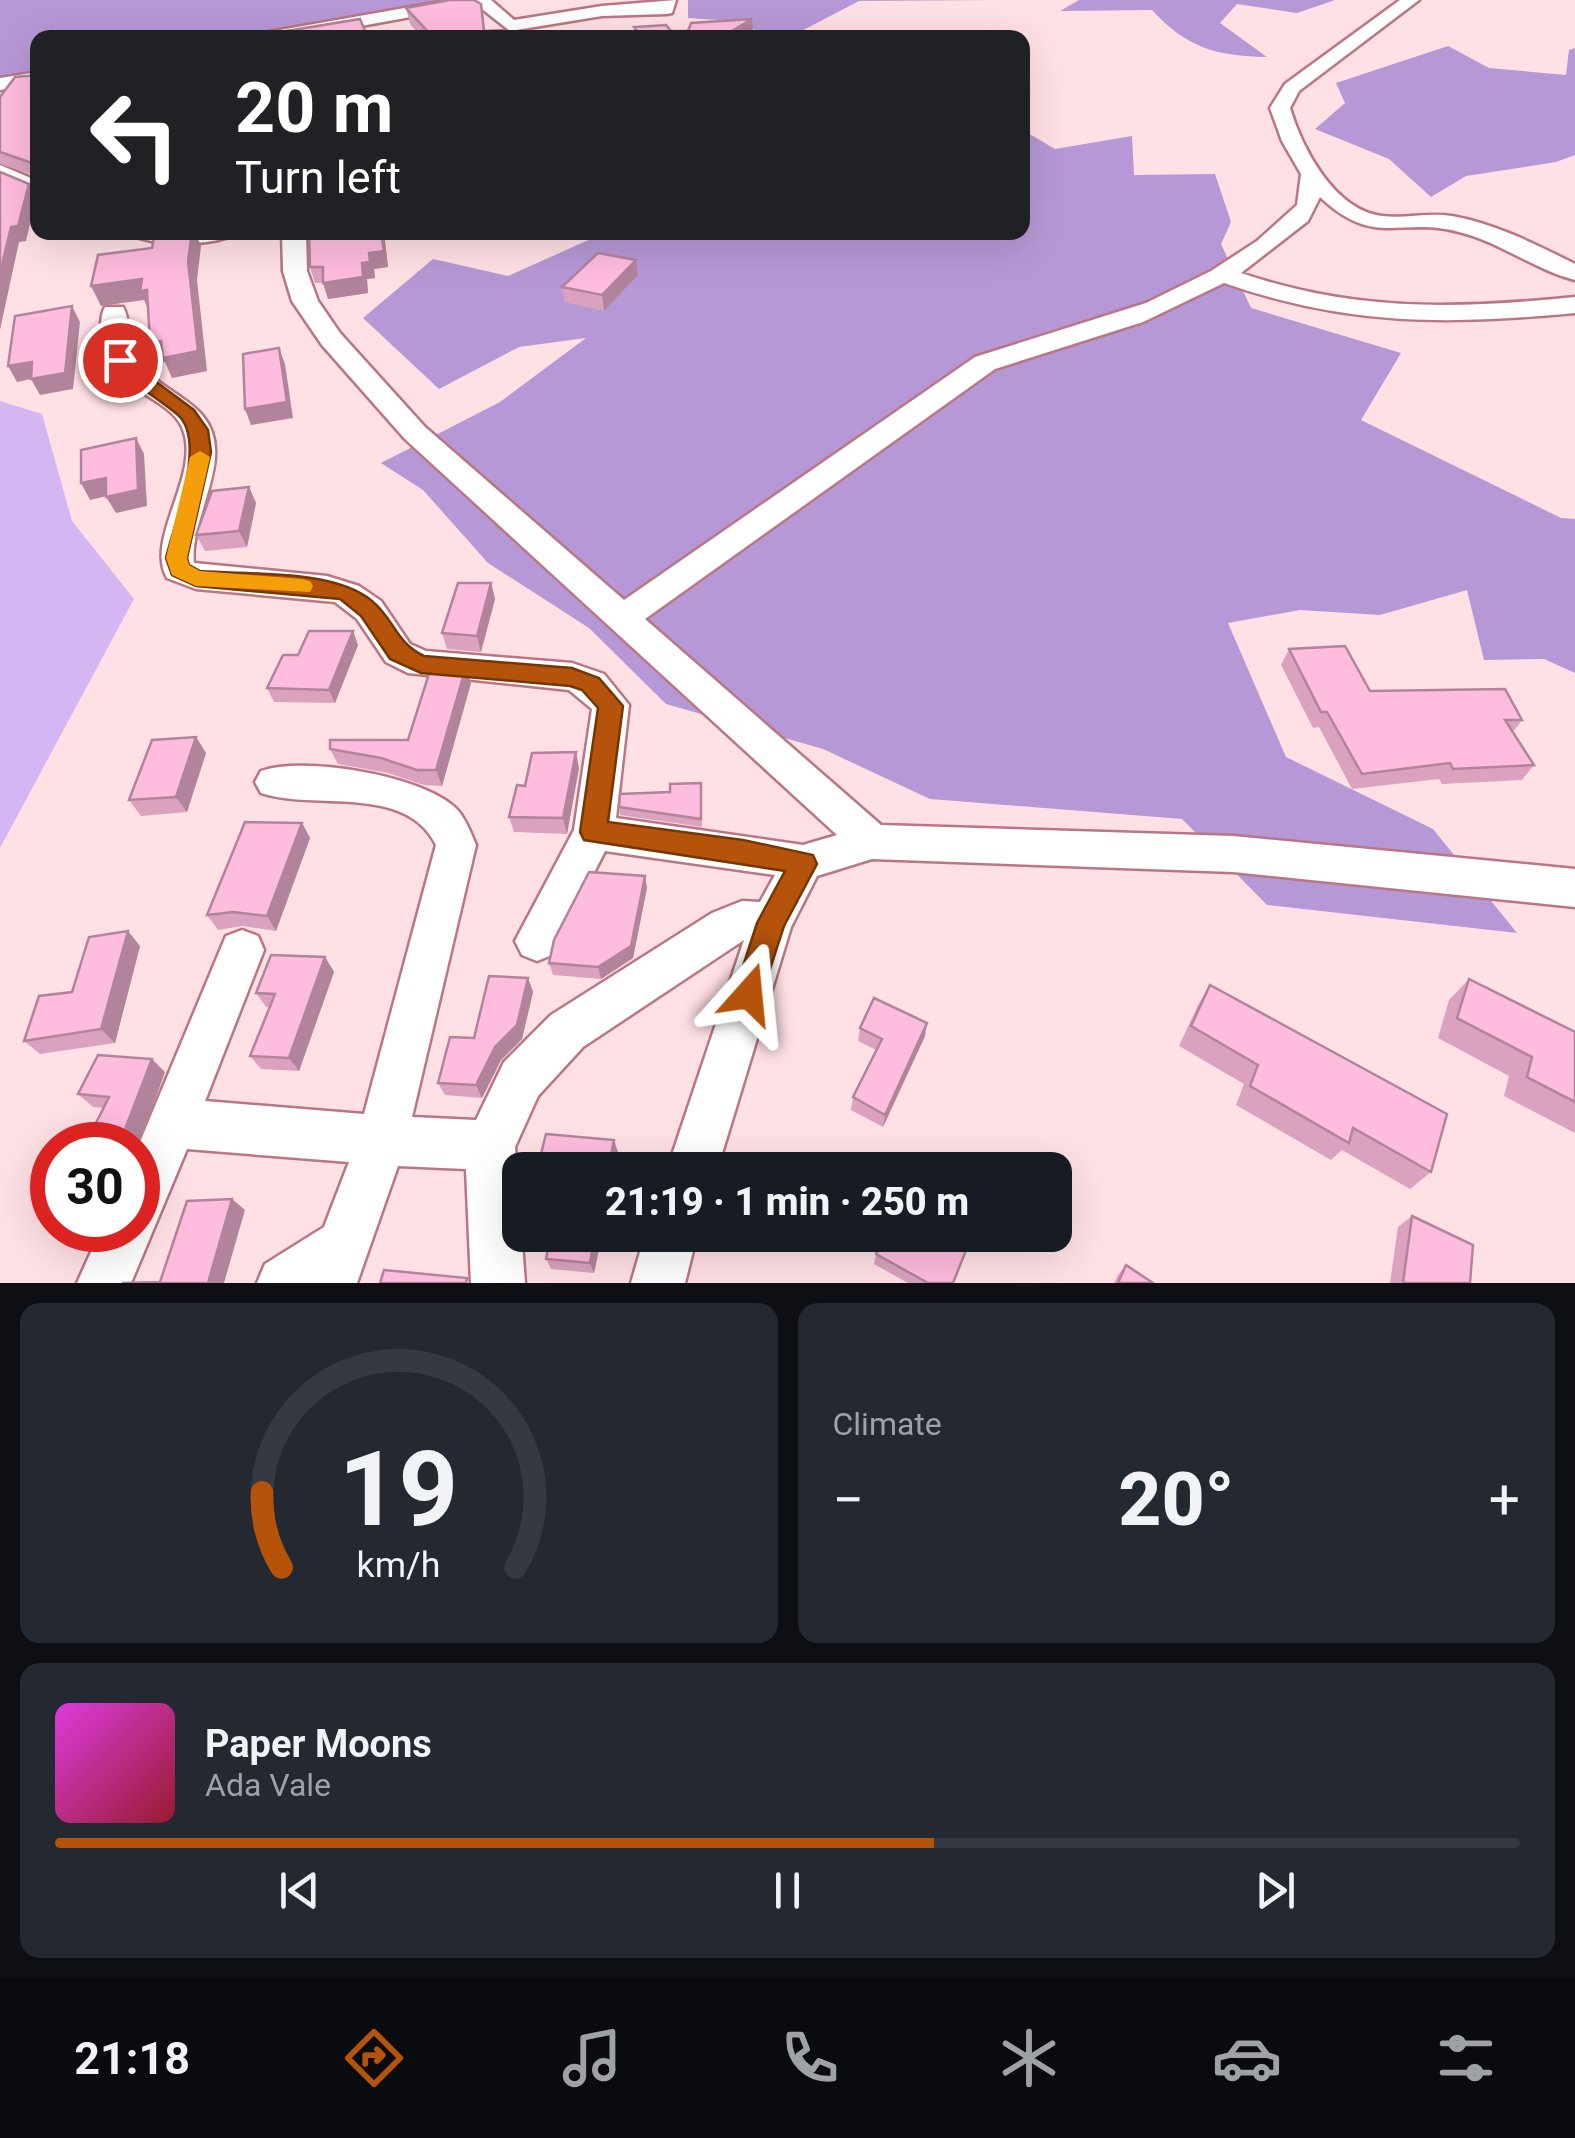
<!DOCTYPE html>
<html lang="en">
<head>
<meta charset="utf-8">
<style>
  body { margin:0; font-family:Roboto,sans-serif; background:#242831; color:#f1f3f6; height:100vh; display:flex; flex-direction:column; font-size:38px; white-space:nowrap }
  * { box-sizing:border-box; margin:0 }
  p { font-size:32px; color:#9ea1a6 }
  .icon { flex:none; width:55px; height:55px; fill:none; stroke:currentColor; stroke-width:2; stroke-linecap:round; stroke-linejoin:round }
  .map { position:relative; height:1283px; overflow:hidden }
  .details { display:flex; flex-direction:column; gap:20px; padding:20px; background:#0d0f14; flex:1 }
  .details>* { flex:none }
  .top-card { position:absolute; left:30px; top:30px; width:1000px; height:210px; border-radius:20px; box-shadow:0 10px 40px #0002; background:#202124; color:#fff; overflow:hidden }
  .speed { position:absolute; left:30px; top:1122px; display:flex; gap:20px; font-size:50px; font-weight:700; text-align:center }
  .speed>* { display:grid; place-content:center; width:130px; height:130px; border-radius:50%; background:#171b24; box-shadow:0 10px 40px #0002; line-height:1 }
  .speed .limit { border:15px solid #d22; background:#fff; color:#111 }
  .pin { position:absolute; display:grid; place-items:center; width:85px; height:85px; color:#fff; margin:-42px; border:5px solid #fff; border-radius:50%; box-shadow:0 2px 10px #0007 }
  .me { position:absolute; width:110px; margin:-55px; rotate:18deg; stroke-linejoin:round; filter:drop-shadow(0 0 8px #0008) }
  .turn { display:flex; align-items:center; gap:35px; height:210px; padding:0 40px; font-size:45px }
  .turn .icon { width:130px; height:130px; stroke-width:2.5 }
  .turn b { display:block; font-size:70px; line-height:85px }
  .big { font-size:75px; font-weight:800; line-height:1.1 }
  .details .tile { flex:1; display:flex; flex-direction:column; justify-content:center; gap:15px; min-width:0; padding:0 35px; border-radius:20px; background:#242831 }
  .details .dial { align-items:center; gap:0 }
  .dial svg { height:260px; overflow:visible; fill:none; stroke:#363941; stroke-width:7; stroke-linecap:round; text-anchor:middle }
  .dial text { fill:#f1f3f6; stroke:none }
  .song { display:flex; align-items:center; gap:30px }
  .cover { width:120px; height:120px; border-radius:15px; background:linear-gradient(135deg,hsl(300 70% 55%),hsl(350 70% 35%)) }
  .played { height:10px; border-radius:5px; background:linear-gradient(90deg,#b45309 60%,#363941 60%) }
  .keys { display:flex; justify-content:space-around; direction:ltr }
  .heat { display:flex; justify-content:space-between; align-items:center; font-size:55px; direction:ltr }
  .details .tiles { flex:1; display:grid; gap:20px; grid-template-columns:1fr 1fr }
  .tile:last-child { grid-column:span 2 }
  .trip { position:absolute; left:502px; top:1152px; width:570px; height:100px; border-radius:20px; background:#171b24; box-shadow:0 10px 40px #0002; font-weight:800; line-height:100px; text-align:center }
  .tabs { display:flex; height:160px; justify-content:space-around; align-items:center; background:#090b0e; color:#9ea1a6 }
  .tabs .icon { width:70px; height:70px }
  .tabs .active { color:#b45309 }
  .tabs b { font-size:45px; color:#f1f3f6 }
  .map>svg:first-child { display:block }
  .green { fill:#d4b6f3 }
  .forest { fill:#b698d6 }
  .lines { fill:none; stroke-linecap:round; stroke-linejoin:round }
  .minor-casing { stroke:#ba7684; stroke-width:5 }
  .minor { fill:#fff; fill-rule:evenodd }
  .wall { fill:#daa2bf }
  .shaded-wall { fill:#b2849b }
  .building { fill:#febcde; stroke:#b2849b; stroke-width:2.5 }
  .route { fill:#b45309; stroke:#753606; stroke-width:2.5 }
  .slow { fill:#f59e0b }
</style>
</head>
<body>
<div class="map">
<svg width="1575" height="1283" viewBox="0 0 1575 1283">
  <rect width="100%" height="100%" fill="#ffe0e5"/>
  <path class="green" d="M 0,401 L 42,414 L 72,521 L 134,599 L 0,848 Z"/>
  <g class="forest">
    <path d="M 0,0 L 482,0 L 259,37 L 38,38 L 37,75 L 0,81 Z"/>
    <path d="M 688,0 L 996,0 L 859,1 L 790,37 L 773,37 L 733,21 L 688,18 Z"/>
    <path d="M 1079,0 L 1335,0 L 1297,13 L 1237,4 L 1220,23 L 1267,57 C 1216,56 1187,48 1152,10 L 1060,11 Z"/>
    <path d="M 1448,46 L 1489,68 L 1566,75 L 1569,50 L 1575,48 L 1575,155 L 1556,162 L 1466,176 L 1431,197 L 1389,159 L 1315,129 L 1345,103 L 1336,83 Z"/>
    <path d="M 1023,130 L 1055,149 L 1132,136 L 1134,175 L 1215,174 L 1231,222 L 1221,244 L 1251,308 L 1401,353 L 1361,420 L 1561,518 L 1575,519 L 1575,673 L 1544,659 L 1484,660 L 1467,590 L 1380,615 L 1300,610 L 1228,623 L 1286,757 L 1433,829 L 1517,933 L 1267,905 L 1182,819 L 930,799 L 823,749 L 666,704 L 589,628 L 488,563 L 423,490 L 381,463 L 500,402 L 586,338 L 519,347 L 439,389 L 363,318 L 433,259 L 508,276 L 604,233 L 1022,232 Z"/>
  </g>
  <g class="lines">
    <g class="minor-casing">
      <g id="minor">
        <path d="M 450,0 L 491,0 L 514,20 L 602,6 L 676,0 L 672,13 L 666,14 L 602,16 L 510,31 L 477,5 L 295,38 L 255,38 L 263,33 Z"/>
        <path d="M 1400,0 L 1419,0 L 1299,91 L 1290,108 C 1302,148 1334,210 1382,216 C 1405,219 1428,212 1452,216 C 1496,224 1535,244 1575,264 L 1575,280 C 1535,270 1500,242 1459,232 C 1400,216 1375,249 1320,197 L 1308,221 L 1241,273 C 1355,312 1457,309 1575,297 L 1575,313 C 1447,325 1348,326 1224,283 L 1143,322 L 995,369 L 645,619 L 881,825 L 1233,836 L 1575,869 L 1575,907 L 1233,872 L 872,859 L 817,876 L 791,927 L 717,1170 L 667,1170 L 744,940 L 583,1047 L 538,1096 L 515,1147 L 525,1283 L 471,1283 L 466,1169 L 398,1166 L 357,1283 L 257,1283 L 265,1264 L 324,1227 L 349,1162 L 187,1149 L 131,1283 L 77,1283 L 101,1230 L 138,1230 L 138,1147 L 226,936 L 242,930 L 258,936 L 264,950 L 205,1101 L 364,1114 L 436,845 C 406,783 313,811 261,793 L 255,782 L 261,771 C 304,756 416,775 452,805 C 464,814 470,831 476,845 L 412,1117 L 476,1120 L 504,1062 L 551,1015 L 712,913 L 742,901 L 760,902 L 775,875 L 605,851 L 552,955 L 537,961 L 522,955 L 515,941 L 574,830 L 592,709 L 569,690 L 408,673 L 386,662 L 357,619 L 335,602 L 196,589 L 167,578 C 144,538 203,473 182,427 C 167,394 109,392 102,337 C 101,326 100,316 105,307 L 123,307 C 132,322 125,342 136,359 C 161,397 219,400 215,457 C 213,490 190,533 194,563 L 327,576 L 359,586 L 381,601 L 410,644 L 426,651 L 572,663 L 604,674 L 629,705 L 616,818 L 803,845 L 837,835 L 405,439 L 322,345 L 292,301 L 283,271 L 282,232 L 306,232 L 307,271 L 318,301 L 340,333 L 425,427 L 624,600 L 975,357 L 1146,303 L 1211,271 L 1257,241 L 1297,205 L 1301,174 L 1282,141 L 1270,108 L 1285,84 Z"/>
        <path d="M 38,72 L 38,83 L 0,90 L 0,78 Z"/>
        <path d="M 0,165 L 38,181 L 38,196 L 0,179 Z"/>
        <path d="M 127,232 L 238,232 C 221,247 144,247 127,232 Z"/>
        <path d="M 645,1235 L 697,1235 L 685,1283 L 631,1283 Z"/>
      </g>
    </g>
    <use href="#minor" class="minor"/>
  </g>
  <g class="wall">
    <path d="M 406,8 L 485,31 L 513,38 L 422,38 L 410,24 Z"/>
    <path d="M 38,75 L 38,180 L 36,176 L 0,164 L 0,97 Z"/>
    <path d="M 309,232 L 384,232 L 388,267 L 374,269 L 375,278 L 367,279 L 368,293 L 328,299 L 323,283 L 315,283 L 310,267 Z"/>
    <path d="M 638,275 L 604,311 L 565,302 L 562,287 Z"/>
    <path d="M 249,487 L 256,503 L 247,547 L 205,551 L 196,535 Z"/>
    <path d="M 491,583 L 495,599 L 481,652 L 447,649 L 442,633 Z"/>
    <path d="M 358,645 L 335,703 L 274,702 L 267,688 L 298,655 Z"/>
    <path d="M 1289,649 L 1370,691 L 1522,720 L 1513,732 L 1534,765 L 1522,780 L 1442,784 L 1439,779 L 1352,789 L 1319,727 L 1313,728 L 1281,665 Z"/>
    <path d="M 471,683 L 442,786 L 424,785 L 388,773 L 338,764 L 330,749 L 408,740 Z"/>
    <path d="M 196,737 L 206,753 L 187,812 L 141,816 L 129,800 Z"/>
    <path d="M 579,768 L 567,834 L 514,832 L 509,817 L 525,786 Z"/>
    <path d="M 701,783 L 702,827 L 620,815 L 619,807 Z"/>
    <path d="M 302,823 L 310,838 L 276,931 L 243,926 L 218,930 L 207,915 Z"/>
    <path d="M 647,888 L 633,958 L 601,979 L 553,975 L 549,963 Z"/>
    <path d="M 140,946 L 115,1043 L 40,1054 L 24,1041 L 72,992 Z"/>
    <path d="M 325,957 L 334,972 L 299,1071 L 261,1069 L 250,1056 L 270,1007 L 266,1007 L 256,993 Z"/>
    <path d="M 528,978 L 533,992 L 522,1039 L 501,1060 L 482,1098 L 445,1095 L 438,1083 L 474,1038 Z"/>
    <path d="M 1469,979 L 1575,1032 L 1575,1133 L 1504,1096 L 1509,1076 L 1438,1038 L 1449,1000 Z"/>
    <path d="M 1210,985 L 1431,1172 L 1410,1189 L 1342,1150 L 1331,1160 L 1236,1105 L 1244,1084 L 1179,1046 L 1198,1005 Z"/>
    <path d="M 860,1028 L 925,1036 L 883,1127 L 851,1110 L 853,1097 L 876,1050 L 858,1041 Z"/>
    <path d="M 165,1072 L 138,1146 L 104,1108 L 93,1107 L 78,1094 Z"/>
    <path d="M 1412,1216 L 1470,1283 L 1390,1283 L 1398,1227 Z"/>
    <path d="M 551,1235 L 602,1235 L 594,1273 L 551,1269 L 546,1259 Z"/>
    <path d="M 876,1254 L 953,1283 L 908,1283 L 874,1264 Z"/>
    <path d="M 1126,1265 L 1153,1283 L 1114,1283 L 1118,1275 Z"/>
  </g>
  <g class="shaded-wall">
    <path d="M 752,19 L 753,30 L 740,38 L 720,38 Z"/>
    <path d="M 29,184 L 36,199 L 26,241 L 19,242 L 0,330 L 0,273 L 11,227 Z"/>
    <path d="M 192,232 L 195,232 L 201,246 L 197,280 L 207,371 L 172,378 L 165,362 L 159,363 L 150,343 L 161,341 L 188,261 Z"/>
    <path d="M 381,232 L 384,232 L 388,267 L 374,269 L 375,278 L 367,279 L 368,293 L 328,299 L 323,283 L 369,253 Z"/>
    <path d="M 636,260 L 638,275 L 604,311 L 602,295 Z"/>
    <path d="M 142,279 L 156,310 L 149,311 L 144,300 L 101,306 L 91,286 Z"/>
    <path d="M 72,306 L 80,322 L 73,389 L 40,395 L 31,379 L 17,382 L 8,366 Z"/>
    <path d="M 279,348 L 285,364 L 293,418 L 251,425 L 245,409 Z"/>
    <path d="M 136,438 L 144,454 L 147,506 L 116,513 L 106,497 Z"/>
    <path d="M 106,478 L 115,494 L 90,500 L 81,483 Z"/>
    <path d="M 249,487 L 256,503 L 247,547 L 239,531 Z"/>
    <path d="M 491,583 L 495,599 L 481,652 L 477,636 Z"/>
    <path d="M 353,631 L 358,645 L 335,703 L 329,690 Z"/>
    <path d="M 466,667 L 471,683 L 442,786 L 436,770 Z"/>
    <path d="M 196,737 L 206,753 L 187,812 L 176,797 Z"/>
    <path d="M 576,752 L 579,768 L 567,834 L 563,818 Z"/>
    <path d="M 302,823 L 310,838 L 276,931 L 267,916 Z"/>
    <path d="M 645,876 L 647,888 L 633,958 L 601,979 L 598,967 Z"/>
    <path d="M 128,931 L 140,946 L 115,1043 L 101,1029 Z"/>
    <path d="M 325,957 L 334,972 L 299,1071 L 289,1058 Z"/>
    <path d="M 528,978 L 533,992 L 522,1039 L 501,1060 L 482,1098 L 476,1085 Z"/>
    <path d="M 927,1023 L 925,1036 L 883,1127 L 885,1115 Z"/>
    <path d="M 152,1059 L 165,1072 L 138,1146 L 119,1145 Z"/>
    <path d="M 614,1140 L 618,1152 L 614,1170 L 608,1170 Z"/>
    <path d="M 232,1199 L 245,1210 L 224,1283 L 208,1283 Z"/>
    <path d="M 595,1235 L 602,1235 L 594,1273 L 590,1263 Z"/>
  </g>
  <g class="building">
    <path d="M 450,0 L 474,0 L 481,4 L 484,31 L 504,30 L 513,38 L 434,38 L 406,8 Z"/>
    <path d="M 360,19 L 368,38 L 244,38 Z"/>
    <path d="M 752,19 L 720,38 L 642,38 L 634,27 L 666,25 L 671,31 L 688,31 L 691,23 Z"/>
    <path d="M 38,75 L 38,173 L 34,174 L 32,163 L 0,152 L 0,97 L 15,77 Z"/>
    <path d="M 0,172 L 29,184 L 18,226 L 11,227 L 0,273 Z"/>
    <path d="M 155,232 L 192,232 L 188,261 L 198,351 L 163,358 L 161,341 L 150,343 L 147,290 L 140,291 L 142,279 L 91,286 L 98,255 L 152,248 Z"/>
    <path d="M 309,232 L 381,232 L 384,251 L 369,253 L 370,262 L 362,263 L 363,277 L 323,283 L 323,267 L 310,267 Z"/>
    <path d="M 598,253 L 636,260 L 602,295 L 562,287 Z"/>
    <path d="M 72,306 L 65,373 L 31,379 L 32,362 L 8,366 L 15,316 Z"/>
    <path d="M 279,348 L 287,402 L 245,409 L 243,354 Z"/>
    <path d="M 136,438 L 138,490 L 106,497 L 106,478 L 81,483 L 81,450 Z"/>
    <path d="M 249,487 L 239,531 L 196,535 L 212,491 Z"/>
    <path d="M 458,583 L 491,583 L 477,636 L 442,633 Z"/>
    <path d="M 309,631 L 353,631 L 329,690 L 267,688 L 283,655 L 298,655 Z"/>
    <path d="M 1345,646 L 1370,691 L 1505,689 L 1522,720 L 1505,720 L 1534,765 L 1453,769 L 1450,763 L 1362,774 L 1327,712 L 1321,712 L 1289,649 Z"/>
    <path d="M 432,664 L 466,667 L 436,770 L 417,770 L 381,758 L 330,749 L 330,740 L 408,740 Z"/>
    <path d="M 196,737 L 176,797 L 129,800 L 152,740 Z"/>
    <path d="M 576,752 L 563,818 L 509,817 L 517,785 L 525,786 L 532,753 Z"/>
    <path d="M 701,783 L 701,819 L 619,807 L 620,794 L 670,792 L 670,784 Z"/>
    <path d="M 245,822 L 302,823 L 267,916 L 233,912 L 207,915 Z"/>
    <path d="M 589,872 L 645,876 L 631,946 L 598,967 L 549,963 L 554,940 Z"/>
    <path d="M 128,931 L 101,1029 L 24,1041 L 39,996 L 72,992 L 89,937 Z"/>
    <path d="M 271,955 L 325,957 L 289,1058 L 250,1056 L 275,994 L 256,993 Z"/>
    <path d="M 489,976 L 528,978 L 517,1025 L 495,1047 L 476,1085 L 438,1083 L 450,1037 L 474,1038 Z"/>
    <path d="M 1469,979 L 1575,1032 L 1575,1102 L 1527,1077 L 1532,1057 L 1457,1018 Z"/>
    <path d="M 1210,985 L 1447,1114 L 1431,1172 L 1353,1128 L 1349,1143 L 1250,1086 L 1258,1065 L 1191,1026 Z"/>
    <path d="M 874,998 L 927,1023 L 885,1115 L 853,1097 L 882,1039 L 860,1028 Z"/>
    <path d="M 98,1055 L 152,1059 L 119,1145 L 85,1145 L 109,1097 L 78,1094 Z"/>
    <path d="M 546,1134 L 614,1140 L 608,1170 L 537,1170 Z"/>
    <path d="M 232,1199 L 208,1283 L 122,1283 L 160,1282 L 187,1201 Z"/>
    <path d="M 1412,1216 L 1473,1245 L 1470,1283 L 1403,1283 Z"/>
    <path d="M 551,1235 L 595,1235 L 590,1263 L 546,1259 Z"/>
    <path d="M 884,1235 L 972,1235 L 953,1283 L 928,1283 L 876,1254 Z"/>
    <path d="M 1126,1265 L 1153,1283 L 1118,1283 Z"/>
    <path d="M 384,1270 L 467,1278 L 466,1283 L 380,1283 Z"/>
  </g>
  <path class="route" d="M 120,355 L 194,410 L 208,430 L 211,452 L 187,558 L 189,565 L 200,571 C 250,575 334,569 372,601 C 395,620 395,642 424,656 L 572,668 L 599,678 L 623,706 L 608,822 L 743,840 L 813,855 L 817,864 L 784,926 L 759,1003 L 749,1007 L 738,1003 L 734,994 L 757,923 L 785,871 L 584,840 L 580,832 L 598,708 L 582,690 L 570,686 L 421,673 L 390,659 L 361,616 L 340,599 L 196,586 L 172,575 L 166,558 C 174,524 207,441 178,415 C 156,396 130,384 112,360 Z"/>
  <path class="slow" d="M 200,451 L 210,457 L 187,558 L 189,565 L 200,571 L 302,579 L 310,581 L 313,586 L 310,592 L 196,586 L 172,575 L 166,558 L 190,457 Z"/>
</svg>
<div class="speed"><div class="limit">30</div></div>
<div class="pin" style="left:120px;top:360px;background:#d93025"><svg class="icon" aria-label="arrive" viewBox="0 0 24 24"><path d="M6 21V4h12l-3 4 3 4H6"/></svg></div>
<svg class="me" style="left:749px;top:994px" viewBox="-20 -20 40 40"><path d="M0-17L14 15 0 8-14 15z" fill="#b45309" stroke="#fff" stroke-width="4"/></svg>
<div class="trip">21:19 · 1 min · 250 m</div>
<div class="top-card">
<div class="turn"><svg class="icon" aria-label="left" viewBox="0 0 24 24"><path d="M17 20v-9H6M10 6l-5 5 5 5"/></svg><div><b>20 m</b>Turn left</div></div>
</div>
</div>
<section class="details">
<div class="tiles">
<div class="tile dial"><svg viewBox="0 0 100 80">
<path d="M14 69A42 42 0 1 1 86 69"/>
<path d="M14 69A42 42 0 0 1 8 46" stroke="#b45309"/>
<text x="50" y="56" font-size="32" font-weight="700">19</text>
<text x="50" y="72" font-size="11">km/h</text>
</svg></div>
<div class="tile"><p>Climate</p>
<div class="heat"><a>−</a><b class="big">20°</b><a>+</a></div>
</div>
<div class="tile">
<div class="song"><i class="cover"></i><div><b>Paper Moons</b><p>Ada Vale</p></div></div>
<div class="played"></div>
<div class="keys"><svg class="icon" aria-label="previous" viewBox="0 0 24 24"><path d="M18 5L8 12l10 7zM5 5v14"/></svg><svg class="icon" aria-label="pause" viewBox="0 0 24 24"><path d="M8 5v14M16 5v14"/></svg><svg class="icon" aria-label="next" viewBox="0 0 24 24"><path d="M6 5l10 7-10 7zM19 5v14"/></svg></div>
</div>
</div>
</section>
<nav class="tabs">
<b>21:18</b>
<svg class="icon active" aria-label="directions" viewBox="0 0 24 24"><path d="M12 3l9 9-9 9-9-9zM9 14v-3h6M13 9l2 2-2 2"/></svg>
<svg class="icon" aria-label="music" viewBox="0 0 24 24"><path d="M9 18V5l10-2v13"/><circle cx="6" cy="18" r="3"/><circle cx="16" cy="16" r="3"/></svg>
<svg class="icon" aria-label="phone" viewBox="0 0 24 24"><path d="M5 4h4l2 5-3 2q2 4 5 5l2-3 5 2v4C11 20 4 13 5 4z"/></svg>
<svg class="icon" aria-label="climate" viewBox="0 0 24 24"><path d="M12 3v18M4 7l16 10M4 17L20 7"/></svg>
<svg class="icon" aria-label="car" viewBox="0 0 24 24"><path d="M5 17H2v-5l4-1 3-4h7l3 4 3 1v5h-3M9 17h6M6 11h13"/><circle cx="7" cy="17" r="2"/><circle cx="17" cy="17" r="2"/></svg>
<svg class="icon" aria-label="filters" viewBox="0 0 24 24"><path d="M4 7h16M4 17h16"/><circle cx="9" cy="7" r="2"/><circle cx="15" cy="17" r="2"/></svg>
</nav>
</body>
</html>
